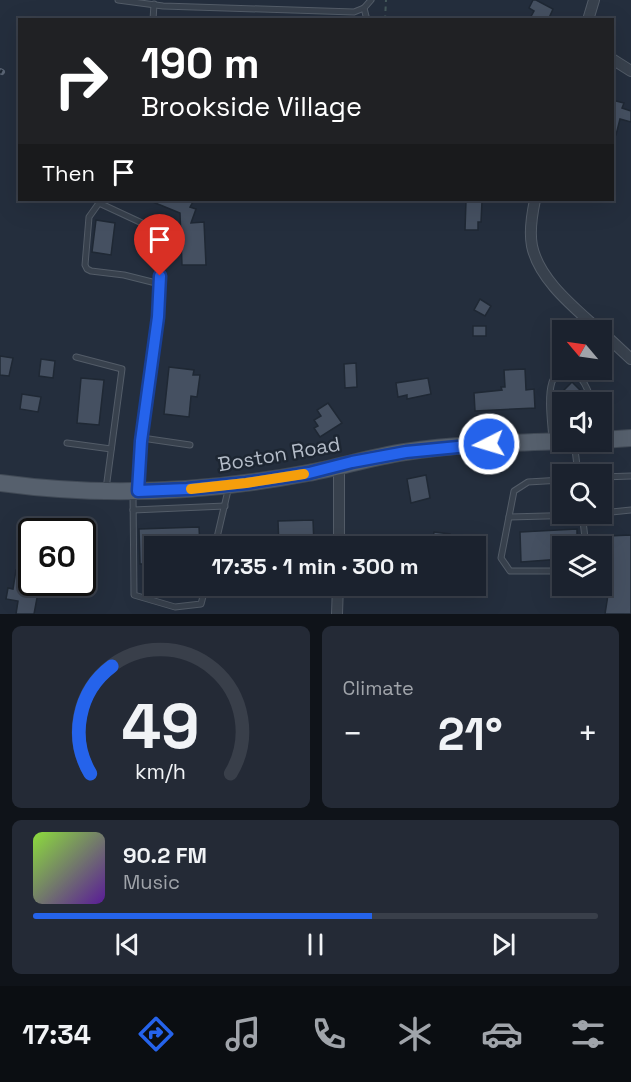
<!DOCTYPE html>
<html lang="en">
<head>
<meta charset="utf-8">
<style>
  body { margin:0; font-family:"Space Grotesk",sans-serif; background:#242a36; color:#f1f3f6; height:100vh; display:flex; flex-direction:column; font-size:22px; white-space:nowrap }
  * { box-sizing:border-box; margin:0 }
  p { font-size:20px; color:#a0a4aa }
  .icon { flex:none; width:33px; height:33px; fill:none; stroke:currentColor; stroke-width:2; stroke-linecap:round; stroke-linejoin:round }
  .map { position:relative; height:614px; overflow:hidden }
  .sheet { display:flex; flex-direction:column; gap:12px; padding:12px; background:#0f1319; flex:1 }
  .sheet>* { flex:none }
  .hud { position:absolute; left:18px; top:18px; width:596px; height:183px; border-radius:0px; box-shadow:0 6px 24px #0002,0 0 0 2px #393f4a; background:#202124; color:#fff; overflow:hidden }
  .needle { width:39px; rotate:299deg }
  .fabs { position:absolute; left:552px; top:320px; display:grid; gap:12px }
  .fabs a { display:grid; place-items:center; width:60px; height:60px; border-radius:0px; background:#1b222e; box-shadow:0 6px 24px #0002,0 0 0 2px #393f4a; font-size:30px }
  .speed { position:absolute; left:18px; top:518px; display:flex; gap:12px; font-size:30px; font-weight:700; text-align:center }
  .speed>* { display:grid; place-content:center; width:78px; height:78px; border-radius:50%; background:#1b222e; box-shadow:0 6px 24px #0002,0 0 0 2px #393f4a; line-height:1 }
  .speed .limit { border:3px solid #111; border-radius:9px; background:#fff; color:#111 }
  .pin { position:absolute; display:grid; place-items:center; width:51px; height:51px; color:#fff; margin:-62px -26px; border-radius:50% 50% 50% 0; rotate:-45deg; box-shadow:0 0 6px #0007 }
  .pin .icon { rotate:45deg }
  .me { position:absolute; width:66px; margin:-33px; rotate:265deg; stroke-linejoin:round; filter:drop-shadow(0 0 4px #0008) }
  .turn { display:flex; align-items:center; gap:21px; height:126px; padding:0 24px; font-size:27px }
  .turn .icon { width:78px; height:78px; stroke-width:2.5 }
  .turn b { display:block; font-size:42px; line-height:51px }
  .then { display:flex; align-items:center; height:57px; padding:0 24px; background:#0003; gap:12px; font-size:22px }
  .big { font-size:45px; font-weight:600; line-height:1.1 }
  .sheet .card { flex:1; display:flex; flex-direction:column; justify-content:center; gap:9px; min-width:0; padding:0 21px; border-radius:9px; background:#242a36 }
  .sheet .dial { align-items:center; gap:0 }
  .dial svg { height:156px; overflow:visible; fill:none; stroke:#393f4a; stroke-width:7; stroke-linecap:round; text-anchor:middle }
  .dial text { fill:#f1f3f6; stroke:none }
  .song { display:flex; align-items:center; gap:18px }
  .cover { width:72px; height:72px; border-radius:9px; background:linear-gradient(135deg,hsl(90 70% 55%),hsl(270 70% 35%)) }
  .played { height:6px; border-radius:3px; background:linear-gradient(90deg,#2563eb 60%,#393f4a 60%) }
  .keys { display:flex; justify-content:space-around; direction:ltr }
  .heat { display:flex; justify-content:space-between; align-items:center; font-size:33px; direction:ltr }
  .sheet .tiles { flex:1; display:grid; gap:12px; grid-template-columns:1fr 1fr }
  .card:last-child { grid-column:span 2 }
  .trip { position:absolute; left:144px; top:536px; width:342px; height:60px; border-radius:0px; background:#1b222e; box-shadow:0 6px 24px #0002,0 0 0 2px #393f4a; font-weight:600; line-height:60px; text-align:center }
  .tab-bar { display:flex; height:96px; justify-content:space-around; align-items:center; background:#0b0e12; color:#a0a4aa }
  .tab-bar .icon { width:42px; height:42px }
  .tab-bar .selected { color:#2563eb }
  .tab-bar b { font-size:27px; color:#f1f3f6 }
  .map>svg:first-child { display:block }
  .building { fill:#455061; stroke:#1f2834; stroke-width:1.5 }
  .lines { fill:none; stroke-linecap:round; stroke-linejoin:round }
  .service-casing { stroke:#535c68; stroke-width:7 }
  .minor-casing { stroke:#535c68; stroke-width:12 }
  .primary-casing { stroke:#414a56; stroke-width:18 }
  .path { stroke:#44585b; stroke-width:2; stroke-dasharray:4.5 4.5; stroke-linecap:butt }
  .service { stroke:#38414d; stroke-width:5 }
  .minor { stroke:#38414d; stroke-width:10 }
  .primary { stroke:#56606d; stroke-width:16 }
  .rail-casing { stroke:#5a6474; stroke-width:6 }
  .rail { stroke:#1d2632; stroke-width:4; stroke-dasharray:11; stroke-linecap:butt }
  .route-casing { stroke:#184099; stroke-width:15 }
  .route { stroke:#2563eb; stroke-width:10 }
  .slow { stroke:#f59e0b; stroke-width:10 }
  .labels { text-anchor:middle; stroke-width:5; stroke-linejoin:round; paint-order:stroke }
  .street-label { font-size:20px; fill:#b4bcc8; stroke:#1d2632 }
</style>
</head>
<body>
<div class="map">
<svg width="631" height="614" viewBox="0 0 631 614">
  <rect width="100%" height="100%" fill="#242e3d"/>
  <g class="building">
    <path d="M 533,0 L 536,0 L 553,9 L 548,20 L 529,20 L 534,11 L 529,8 Z"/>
    <path d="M 612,100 L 624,103 L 622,108 L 631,111 L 631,122 L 620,119 L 616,135 L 612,135 Z"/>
    <path d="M 148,200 L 194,200 L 190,207 L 196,209 L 191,223 L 204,222 L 206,265 L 182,265 L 180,213 Z"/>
    <path d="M 466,201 L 482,201 L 481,222 L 478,222 L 478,230 L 465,230 Z"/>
    <path d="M 96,220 L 115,223 L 111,255 L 92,252 Z"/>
    <path d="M 480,299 L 491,306 L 485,316 L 474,310 Z"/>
    <rect x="473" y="326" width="13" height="10"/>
    <path d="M 0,356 L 13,358 L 9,376 L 0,375 Z"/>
    <path d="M 41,359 L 55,361 L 53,378 L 39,376 Z"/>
    <path d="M 356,363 L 357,387 L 345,388 L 344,364 Z"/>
    <path d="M 169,367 L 194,370 L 193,375 L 200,375 L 197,397 L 191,396 L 189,417 L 164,414 Z"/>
    <path d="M 525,369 L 526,390 L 534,389 L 535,408 L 475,411 L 474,393 L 502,390 L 501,387 L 505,387 L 504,370 Z"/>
    <path d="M 81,378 L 104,380 L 99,425 L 77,423 Z"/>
    <path d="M 428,378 L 431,394 L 407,399 L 407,395 L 398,397 L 396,383 Z"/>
    <path d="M 572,382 L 582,392 L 572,402 L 562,392 Z"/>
    <path d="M 22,394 L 41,397 L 38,412 L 20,409 Z"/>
    <path d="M 328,403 L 342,423 L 320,437 L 314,428 L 318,426 L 314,420 L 321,416 L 317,410 Z"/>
    <path d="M 426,475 L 430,498 L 411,503 L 407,479 Z"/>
    <path d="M 313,520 L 314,546 L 279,546 L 278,521 Z"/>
    <path d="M 199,527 L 200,546 L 154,546 L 154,564 L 140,564 L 139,529 Z"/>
    <path d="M 577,529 L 577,546 L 562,546 L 562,559 L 521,562 L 520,532 Z"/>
    <path d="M 434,532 L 450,534 L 448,546 L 432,546 Z"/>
    <path d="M 631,535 L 631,614 L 605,614 L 610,582 L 608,536 Z"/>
    <path d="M 16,570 L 32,572 L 32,582 L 40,582 L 34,614 L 16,614 L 18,601 L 6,599 L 8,588 L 13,589 Z"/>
    <path d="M 168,585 L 193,585 L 194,595 L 168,596 Z"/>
  </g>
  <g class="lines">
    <g class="service-casing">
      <g id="service">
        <path d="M 118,0 L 163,6 L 354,12 L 364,8 L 371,0"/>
        <path d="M 364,8 L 367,20"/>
        <path d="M 153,20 L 154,4"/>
        <path d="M 100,200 L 99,203 L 157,230 L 160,276 L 158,317 L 141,441 L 138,489"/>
        <path d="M 99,203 L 89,217 L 85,265 L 87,269 L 91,271 L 124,275 L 160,284"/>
        <path d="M 76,357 L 122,369 L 106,489"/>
        <path d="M 142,438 L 190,445"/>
        <path d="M 552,440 C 551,423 547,398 552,382 C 554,377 557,373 561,372 C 579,365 588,389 592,402"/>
        <path d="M 574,441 L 578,474"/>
        <path d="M 67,443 L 111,449"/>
        <path d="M 602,477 L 631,476"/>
        <path d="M 562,480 L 528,482 L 514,491 L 501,558 L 510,571 L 562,571"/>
        <path d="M 133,493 L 134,595 L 175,607 L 201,604 L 206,585"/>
        <path d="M 133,510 L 225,506"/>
        <path d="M 582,513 L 586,546"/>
        <path d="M 602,513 L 631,510"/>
        <path d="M 509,517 L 583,515"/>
        <path d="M 215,546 L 229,486"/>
      </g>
    </g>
    <g class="minor-casing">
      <g id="minor">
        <path d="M 588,20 L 594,0"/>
        <path d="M 612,59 L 631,71"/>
        <path d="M 535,200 C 532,214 529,231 532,246 C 539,280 575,308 599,330"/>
        <path d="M 602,332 L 631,359"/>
        <path d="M 339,546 L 339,466"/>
        <path d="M 337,614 L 338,585"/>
      </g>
    </g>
    <g class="primary-casing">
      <g id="primary">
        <path d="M 602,440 L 631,438"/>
        <path d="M 0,483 C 101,497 208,492 308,473 C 340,467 372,457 405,452 C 458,444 511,443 564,441"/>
      </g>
    </g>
    <path class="path" d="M 385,20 L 386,0"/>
    <use href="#service" class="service"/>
    <use href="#minor" class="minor"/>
    <use href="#primary" class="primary"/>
    <g class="rail-casing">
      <path id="rail" d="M 0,71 L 2,72"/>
    </g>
    <use href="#rail" class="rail"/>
  </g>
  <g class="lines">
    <g class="route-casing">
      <path id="route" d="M 160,276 L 158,317 L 141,441 L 138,491 L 187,489 L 246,483 L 309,473 L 352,462 L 406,452 L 489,444"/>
    </g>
    <use href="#route" class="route"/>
    <path class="slow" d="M 191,489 L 246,483 L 304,474"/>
  </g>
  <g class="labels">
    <g class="street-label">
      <text transform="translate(279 454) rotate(-10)" y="7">Boston Road</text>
    </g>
  </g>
</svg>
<div class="fabs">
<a><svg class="needle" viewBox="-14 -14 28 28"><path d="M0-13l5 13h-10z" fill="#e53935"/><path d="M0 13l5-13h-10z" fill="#a0a4aa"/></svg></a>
<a><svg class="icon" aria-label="sound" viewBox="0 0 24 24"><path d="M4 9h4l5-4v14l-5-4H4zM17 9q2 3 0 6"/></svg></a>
<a><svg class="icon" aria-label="search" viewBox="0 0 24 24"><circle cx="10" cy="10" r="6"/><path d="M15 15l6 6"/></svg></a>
<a><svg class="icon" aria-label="layers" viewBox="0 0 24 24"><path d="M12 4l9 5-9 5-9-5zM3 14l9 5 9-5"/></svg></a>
</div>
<div class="speed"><div class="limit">60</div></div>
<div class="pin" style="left:160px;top:276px;background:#d93025"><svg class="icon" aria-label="arrive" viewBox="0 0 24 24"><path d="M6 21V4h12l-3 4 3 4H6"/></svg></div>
<svg class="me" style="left:489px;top:444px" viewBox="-20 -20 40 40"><circle r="17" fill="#2563eb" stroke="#fff" stroke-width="3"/><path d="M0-11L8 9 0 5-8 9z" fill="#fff"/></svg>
<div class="trip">17:35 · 1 min · 300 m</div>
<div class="hud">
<div class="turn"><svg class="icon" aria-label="right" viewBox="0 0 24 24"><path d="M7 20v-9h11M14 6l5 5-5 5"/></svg><div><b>190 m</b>Brookside Village</div></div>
<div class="then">Then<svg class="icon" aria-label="arrive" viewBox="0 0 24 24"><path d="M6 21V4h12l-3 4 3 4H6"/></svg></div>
</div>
</div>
<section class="sheet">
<div class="tiles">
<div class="card dial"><svg viewBox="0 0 100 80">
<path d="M14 69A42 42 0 1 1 86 69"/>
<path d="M14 69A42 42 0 0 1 25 14" stroke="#2563eb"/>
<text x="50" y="56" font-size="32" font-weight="700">49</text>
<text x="50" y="72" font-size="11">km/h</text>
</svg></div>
<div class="card"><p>Climate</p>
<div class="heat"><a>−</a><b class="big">21°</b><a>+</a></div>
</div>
<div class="card">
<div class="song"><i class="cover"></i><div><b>90.2 FM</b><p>Music</p></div></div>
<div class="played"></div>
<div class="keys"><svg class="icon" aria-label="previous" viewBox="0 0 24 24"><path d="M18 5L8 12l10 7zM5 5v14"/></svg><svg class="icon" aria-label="pause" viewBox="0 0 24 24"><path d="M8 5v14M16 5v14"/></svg><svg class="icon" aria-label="next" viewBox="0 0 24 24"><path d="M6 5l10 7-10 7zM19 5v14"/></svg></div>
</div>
</div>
</section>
<nav class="tab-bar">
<b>17:34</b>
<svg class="icon selected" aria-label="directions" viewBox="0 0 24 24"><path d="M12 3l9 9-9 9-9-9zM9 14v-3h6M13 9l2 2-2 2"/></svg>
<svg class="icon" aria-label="music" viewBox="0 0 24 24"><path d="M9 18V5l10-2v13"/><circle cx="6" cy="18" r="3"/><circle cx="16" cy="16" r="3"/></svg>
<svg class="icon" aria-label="phone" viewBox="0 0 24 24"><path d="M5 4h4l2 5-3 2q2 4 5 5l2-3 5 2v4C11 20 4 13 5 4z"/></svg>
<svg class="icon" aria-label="climate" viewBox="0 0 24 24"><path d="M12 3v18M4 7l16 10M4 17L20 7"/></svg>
<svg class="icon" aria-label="car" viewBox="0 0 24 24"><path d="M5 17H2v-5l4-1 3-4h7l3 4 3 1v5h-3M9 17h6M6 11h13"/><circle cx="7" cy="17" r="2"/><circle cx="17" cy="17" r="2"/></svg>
<svg class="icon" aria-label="filters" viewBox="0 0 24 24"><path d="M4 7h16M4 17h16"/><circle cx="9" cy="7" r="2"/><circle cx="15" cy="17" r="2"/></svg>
</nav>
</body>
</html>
